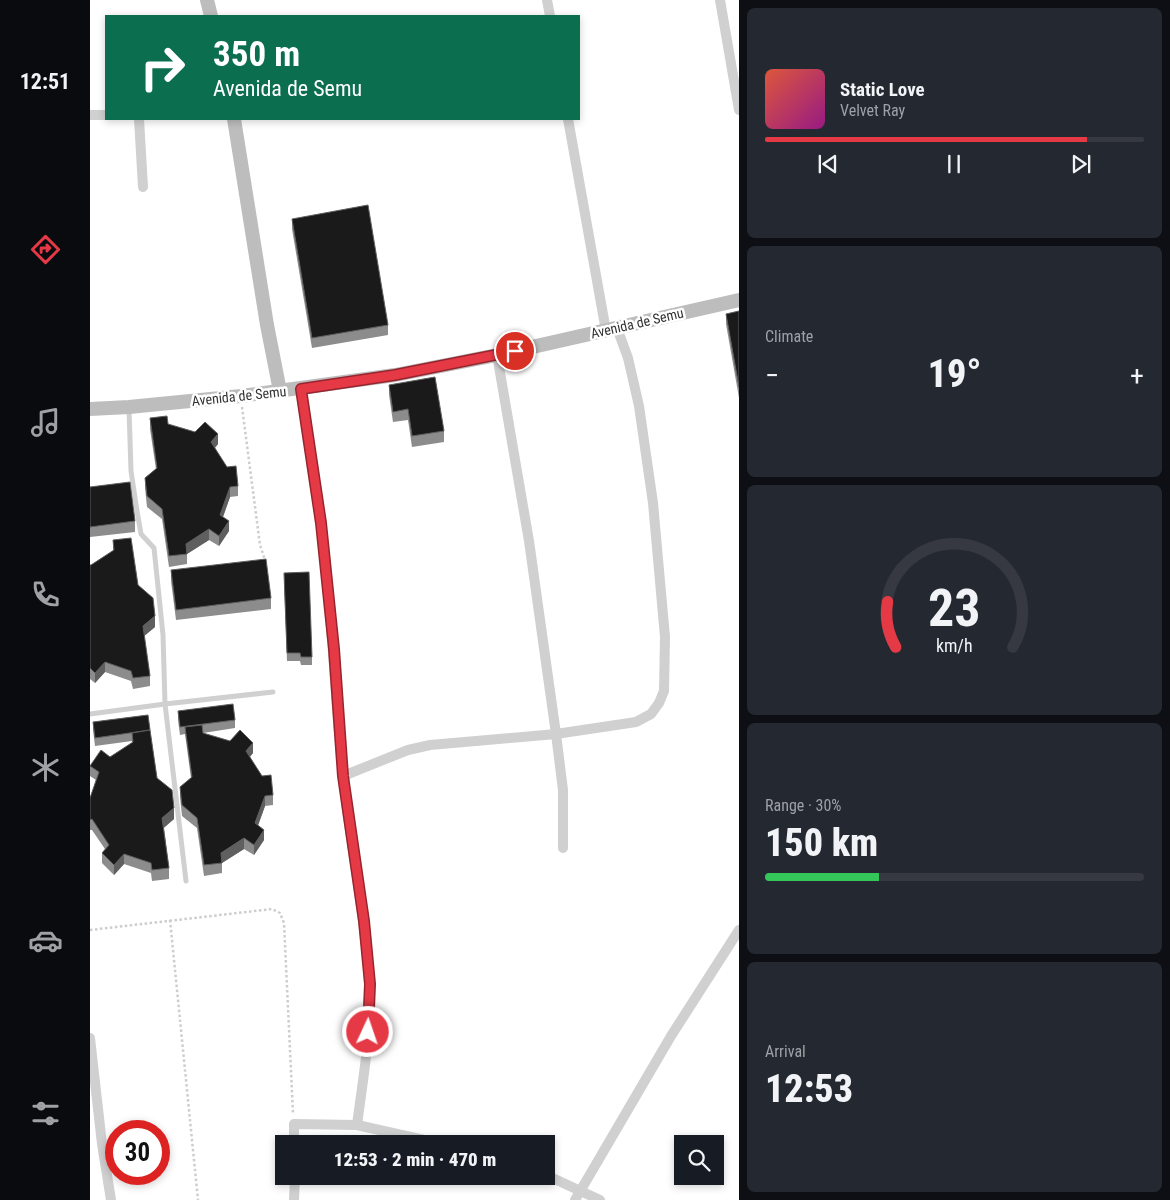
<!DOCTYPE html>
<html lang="en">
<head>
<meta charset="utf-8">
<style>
  body { margin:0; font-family:"Roboto Condensed",sans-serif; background:#242831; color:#f1f3f6; height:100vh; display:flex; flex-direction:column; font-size:19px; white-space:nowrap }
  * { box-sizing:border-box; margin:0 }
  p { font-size:16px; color:#9ea1a6 }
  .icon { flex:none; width:28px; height:28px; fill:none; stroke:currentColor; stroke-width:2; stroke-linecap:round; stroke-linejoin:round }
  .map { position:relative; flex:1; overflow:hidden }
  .side { display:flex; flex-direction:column; gap:8px; padding:8px; background:#0d0f14; width:431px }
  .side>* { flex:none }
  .banner { position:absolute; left:15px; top:15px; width:475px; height:105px; border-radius:0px; box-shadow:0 2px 8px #0003; background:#0b6e4f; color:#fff; overflow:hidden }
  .buttons { position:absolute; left:584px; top:1135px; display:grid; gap:10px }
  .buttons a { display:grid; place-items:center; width:50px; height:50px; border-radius:0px; background:#171b24; box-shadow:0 2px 8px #0003; font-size:25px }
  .speed { position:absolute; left:15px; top:1120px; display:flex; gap:10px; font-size:25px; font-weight:700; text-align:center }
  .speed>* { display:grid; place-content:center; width:65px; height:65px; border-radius:50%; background:#171b24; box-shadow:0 2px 8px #0003; line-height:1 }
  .speed .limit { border:8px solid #d22; background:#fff; color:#111 }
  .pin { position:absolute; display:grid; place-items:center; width:42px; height:42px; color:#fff; margin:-21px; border:2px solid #fff; border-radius:50%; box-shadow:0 1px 5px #0007 }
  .me { position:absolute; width:55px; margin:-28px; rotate:3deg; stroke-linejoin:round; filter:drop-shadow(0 0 4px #0008) }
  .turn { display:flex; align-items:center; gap:18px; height:105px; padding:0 25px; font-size:22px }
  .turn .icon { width:65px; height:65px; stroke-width:2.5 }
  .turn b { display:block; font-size:35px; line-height:42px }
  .big { font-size:38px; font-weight:800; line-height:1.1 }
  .side .widget { flex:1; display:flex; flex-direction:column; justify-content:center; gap:8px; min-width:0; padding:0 18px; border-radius:8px; background:#242831 }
  .side .dial { align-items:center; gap:0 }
  .dial svg { height:130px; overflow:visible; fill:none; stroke:#363941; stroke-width:7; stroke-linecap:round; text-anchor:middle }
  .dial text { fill:#f1f3f6; stroke:none }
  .song { display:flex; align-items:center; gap:15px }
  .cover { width:60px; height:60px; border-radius:8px; background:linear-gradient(135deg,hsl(10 70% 55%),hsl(310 70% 35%)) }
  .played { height:5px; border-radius:2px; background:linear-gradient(90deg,#e63946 85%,#363941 85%) }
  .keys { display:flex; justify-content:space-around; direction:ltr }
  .heat { display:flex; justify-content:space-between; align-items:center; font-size:28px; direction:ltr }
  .charge { height:8px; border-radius:4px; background:linear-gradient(90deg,#34c759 30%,#363941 0) }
  .trip { position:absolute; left:185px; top:1135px; width:280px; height:50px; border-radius:0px; background:#171b24; box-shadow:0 2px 8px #0003; font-weight:800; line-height:50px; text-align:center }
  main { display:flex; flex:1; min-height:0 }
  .menu { display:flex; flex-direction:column; width:90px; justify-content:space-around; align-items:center; background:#090b0e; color:#9ea1a6 }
  .menu .icon { width:35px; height:35px }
  .menu .current { color:#e63946 }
  .menu b { font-size:22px; color:#f1f3f6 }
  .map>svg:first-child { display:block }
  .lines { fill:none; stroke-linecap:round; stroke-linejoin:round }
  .path { stroke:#cdcdcd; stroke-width:2.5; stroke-dasharray:2.5 2.5; stroke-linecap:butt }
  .lane { stroke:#d0d0d0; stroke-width:5 }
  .street { stroke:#d0d0d0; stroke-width:10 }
  .secondary { stroke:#bdbdbd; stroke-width:14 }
  .wall { fill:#8c8c8c }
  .shaded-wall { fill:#5f5f5f }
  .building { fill:#1a1a1a; stroke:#5f5f5f }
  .route-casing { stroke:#96252e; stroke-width:12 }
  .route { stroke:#e63946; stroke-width:9 }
  .labels { text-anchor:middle; stroke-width:5; stroke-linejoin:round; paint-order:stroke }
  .street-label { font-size:14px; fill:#333; stroke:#fff }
</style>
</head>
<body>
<main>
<nav class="menu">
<b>12:51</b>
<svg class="icon current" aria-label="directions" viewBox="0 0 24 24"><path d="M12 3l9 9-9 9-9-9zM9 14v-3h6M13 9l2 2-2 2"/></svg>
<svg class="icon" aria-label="music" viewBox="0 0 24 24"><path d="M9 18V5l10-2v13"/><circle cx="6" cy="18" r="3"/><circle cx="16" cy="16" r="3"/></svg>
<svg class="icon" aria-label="phone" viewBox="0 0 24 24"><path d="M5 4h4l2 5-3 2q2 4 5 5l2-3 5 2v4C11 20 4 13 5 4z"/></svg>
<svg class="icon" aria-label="climate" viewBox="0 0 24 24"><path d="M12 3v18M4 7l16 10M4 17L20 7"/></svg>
<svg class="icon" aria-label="car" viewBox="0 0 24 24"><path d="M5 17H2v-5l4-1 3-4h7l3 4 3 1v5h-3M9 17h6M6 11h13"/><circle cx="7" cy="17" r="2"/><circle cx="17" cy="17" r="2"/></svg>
<svg class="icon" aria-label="filters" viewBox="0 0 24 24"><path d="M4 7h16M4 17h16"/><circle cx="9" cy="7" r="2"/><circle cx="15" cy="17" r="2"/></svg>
</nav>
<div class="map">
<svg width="649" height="1200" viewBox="0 0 649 1200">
  <rect width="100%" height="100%" fill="#fff"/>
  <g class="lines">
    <g class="path">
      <path d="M 152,407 L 170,545 L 175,560"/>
      <path d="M 80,920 L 108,1200"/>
      <path d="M 0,930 L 182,909 L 190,913 L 194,923 L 203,1113"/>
    </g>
    <g class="lane">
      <path d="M 39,409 L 41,471 L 47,511 L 51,534 L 64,548 L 73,635 L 75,704 L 96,881"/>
      <path d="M 0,714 L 75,704 L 183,692"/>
    </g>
    <g class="street">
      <path d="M 457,0 L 460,16"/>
      <path d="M 630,0 L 649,110"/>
      <path d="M 0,115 L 16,115"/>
      <path d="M 49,119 L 53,187"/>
      <path d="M 478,119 L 516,331"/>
      <path d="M 407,355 L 439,541 L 466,734 L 473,790 L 473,848"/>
      <path d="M 211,389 C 216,434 225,478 231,523 C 242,607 244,692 253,776 C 260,845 275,913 279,982 C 282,1030 273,1078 267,1125"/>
      <path d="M 253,776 L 318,750 L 340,745 L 466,734 L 546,722 L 561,714 L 569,703 L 574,691 L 575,637 L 563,503 L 549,406 L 538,358 L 527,328"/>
      <path d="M 0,1038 L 12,1144 L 21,1200"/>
      <path d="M 204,1144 L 204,1124 L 267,1125 L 352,1144"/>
      <path d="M 456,1175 L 510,1200"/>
      <path d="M 204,1200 L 205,1176"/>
      <path d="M 485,1200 L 581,1036 L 649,930"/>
    </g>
    <g class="secondary">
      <path d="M 117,0 L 121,16"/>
      <path d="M 144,119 L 177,325 L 190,391"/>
      <path d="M 0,409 L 39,407 L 151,396 L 305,375 L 407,355 L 649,300"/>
    </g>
  </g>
  <g class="wall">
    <path d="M 202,219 L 298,325 L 298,335 L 222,348 L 202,229 Z"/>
    <path d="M 649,311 L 649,398 L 636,324 L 636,314 Z"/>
    <path d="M 299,385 L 354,431 L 354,442 L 322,447 L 318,420 L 303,422 L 299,395 Z"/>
    <path d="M 60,418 L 78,424 L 128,444 L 125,448 L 148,486 L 148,496 L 140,497 L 133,517 L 139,531 L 129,546 L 119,540 L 97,554 L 97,564 L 79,567 L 72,519 L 57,507 L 55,488 L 55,478 L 66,469 L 60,429 Z"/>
    <path d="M 0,487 L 45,521 L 45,532 L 0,537 Z"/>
    <path d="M 23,540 L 48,585 L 65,627 L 54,636 L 60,676 L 60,686 L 43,689 L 41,681 L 15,672 L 5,683 L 0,679 L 0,565 L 1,565 L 23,551 Z"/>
    <path d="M 81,570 L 181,598 L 181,609 L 86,620 L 81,581 Z"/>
    <path d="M 194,581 L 222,657 L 222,665 L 211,665 L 210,661 L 197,661 Z"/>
    <path d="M 88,711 L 145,720 L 145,728 L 113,733 L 163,753 L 160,757 L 183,795 L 183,805 L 175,806 L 168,825 L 174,840 L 164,855 L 154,849 L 132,863 L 132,873 L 114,876 L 107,828 L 92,816 L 90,797 L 90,787 L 101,778 L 95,734 L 90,735 L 88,720 Z"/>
    <path d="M 58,715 L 67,778 L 84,819 L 74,828 L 79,868 L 79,879 L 62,881 L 61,873 L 34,864 L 24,875 L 12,863 L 12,853 L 15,849 L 2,830 L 0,830 L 0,798 L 6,780 L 0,776 L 0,766 L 20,757 L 42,743 L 42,741 L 5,746 L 3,730 L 3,722 Z"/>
  </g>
  <g class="shaded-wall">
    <path d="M 128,434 L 128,444 L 121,452 L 121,442 Z"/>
    <path d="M 140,487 L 140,497 L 130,525 L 130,515 Z"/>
    <path d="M 139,521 L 139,531 L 129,546 L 129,536 Z"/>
    <path d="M 119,529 L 119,540 L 97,554 L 96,544 Z"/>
    <path d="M 65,616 L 65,627 L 53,637 L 53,626 Z"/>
    <path d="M 15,662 L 15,672 L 5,683 L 5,673 Z"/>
    <path d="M 163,743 L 163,753 L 156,761 L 156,751 Z"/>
    <path d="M 175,796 L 175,806 L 165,834 L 165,823 Z"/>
    <path d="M 84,808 L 84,819 L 72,829 L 72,818 Z"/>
    <path d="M 174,830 L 174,840 L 164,855 L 164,845 Z"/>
    <path d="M 154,838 L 154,849 L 132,863 L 131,853 Z"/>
    <path d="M 34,854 L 34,864 L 24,875 L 24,865 Z"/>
  </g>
  <g class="building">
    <path d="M 278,205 L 298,325 L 222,338 L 202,219 Z"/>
    <path d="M 649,311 L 649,387 L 636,314 Z"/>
    <path d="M 345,377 L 354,431 L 322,436 L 318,409 L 303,412 L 299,385 Z"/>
    <path d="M 77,416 L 78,424 L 105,432 L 115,422 L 128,434 L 121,442 L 137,467 L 146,466 L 148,486 L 140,487 L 130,515 L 139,521 L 129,536 L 119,529 L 96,544 L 97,554 L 79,556 L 72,509 L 57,496 L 55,478 L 67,468 L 60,418 Z"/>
    <path d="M 40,482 L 45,521 L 0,527 L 0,487 Z"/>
    <path d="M 41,538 L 48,585 L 63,598 L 65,616 L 53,626 L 60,676 L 43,678 L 41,671 L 15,662 L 5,673 L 0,668 L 0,565 L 1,565 L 24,550 L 23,540 Z"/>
    <path d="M 176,559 L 181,598 L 86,610 L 81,570 Z"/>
    <path d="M 219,572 L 222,657 L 211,657 L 210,653 L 197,653 L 194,573 Z"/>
    <path d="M 143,704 L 145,720 L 90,727 L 88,711 Z"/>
    <path d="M 58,715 L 60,730 L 5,738 L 3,722 Z"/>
    <path d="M 112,725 L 113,733 L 140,741 L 150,730 L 163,743 L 156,751 L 172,776 L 181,775 L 183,795 L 175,796 L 165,823 L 174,830 L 164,845 L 154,838 L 131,853 L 132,863 L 114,865 L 107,818 L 92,805 L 90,787 L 102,777 L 95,727 Z"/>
    <path d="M 60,730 L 67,778 L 82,790 L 84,808 L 72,818 L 79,868 L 62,870 L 61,863 L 34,854 L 24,865 L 12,853 L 19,845 L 2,819 L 0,820 L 0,798 L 9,772 L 0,766 L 11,750 L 20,757 L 43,742 L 42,733 Z"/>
  </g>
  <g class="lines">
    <g class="route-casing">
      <path id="route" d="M 278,1032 L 280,984 L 274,921 L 253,776 L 244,649 L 231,523 L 211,389 L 305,375 L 425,351"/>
    </g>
    <use href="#route" class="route"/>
  </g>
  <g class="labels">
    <g class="street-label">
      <text transform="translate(547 323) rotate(-13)" y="5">Avenida de Semu</text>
      <text transform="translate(149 396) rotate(-6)" y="5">Avenida de Semu</text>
    </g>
  </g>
</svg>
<div class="buttons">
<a><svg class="icon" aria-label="search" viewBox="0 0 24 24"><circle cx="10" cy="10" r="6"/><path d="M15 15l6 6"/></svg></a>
</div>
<div class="speed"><div class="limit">30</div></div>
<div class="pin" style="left:425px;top:351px;background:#d93025"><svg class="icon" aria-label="arrive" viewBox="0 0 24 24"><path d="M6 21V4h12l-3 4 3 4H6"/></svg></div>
<svg class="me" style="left:278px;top:1032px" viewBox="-20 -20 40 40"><circle r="17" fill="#e63946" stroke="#fff" stroke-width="3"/><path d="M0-11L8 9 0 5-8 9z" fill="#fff"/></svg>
<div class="trip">12:53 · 2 min · 470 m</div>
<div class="banner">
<div class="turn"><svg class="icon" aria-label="right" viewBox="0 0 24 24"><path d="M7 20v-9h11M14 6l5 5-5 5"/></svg><div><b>350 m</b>Avenida de Semu</div></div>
</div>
</div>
<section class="side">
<div class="widget">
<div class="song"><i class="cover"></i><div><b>Static Love</b><p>Velvet Ray</p></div></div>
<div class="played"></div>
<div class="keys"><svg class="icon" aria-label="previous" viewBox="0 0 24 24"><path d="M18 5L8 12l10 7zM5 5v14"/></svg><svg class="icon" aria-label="pause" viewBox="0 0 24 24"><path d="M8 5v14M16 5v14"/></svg><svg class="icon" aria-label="next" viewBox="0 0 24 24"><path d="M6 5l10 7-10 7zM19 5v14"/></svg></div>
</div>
<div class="widget"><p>Climate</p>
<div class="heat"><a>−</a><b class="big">19°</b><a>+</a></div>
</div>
<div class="widget dial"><svg viewBox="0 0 100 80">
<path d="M14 69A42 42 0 1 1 86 69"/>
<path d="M14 69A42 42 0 0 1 9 41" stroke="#e63946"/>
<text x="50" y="56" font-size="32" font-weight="700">23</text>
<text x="50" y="72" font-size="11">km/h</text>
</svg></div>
<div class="widget"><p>Range · 30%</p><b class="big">150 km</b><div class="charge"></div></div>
<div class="widget"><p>Arrival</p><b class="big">12:53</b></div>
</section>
</main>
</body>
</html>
